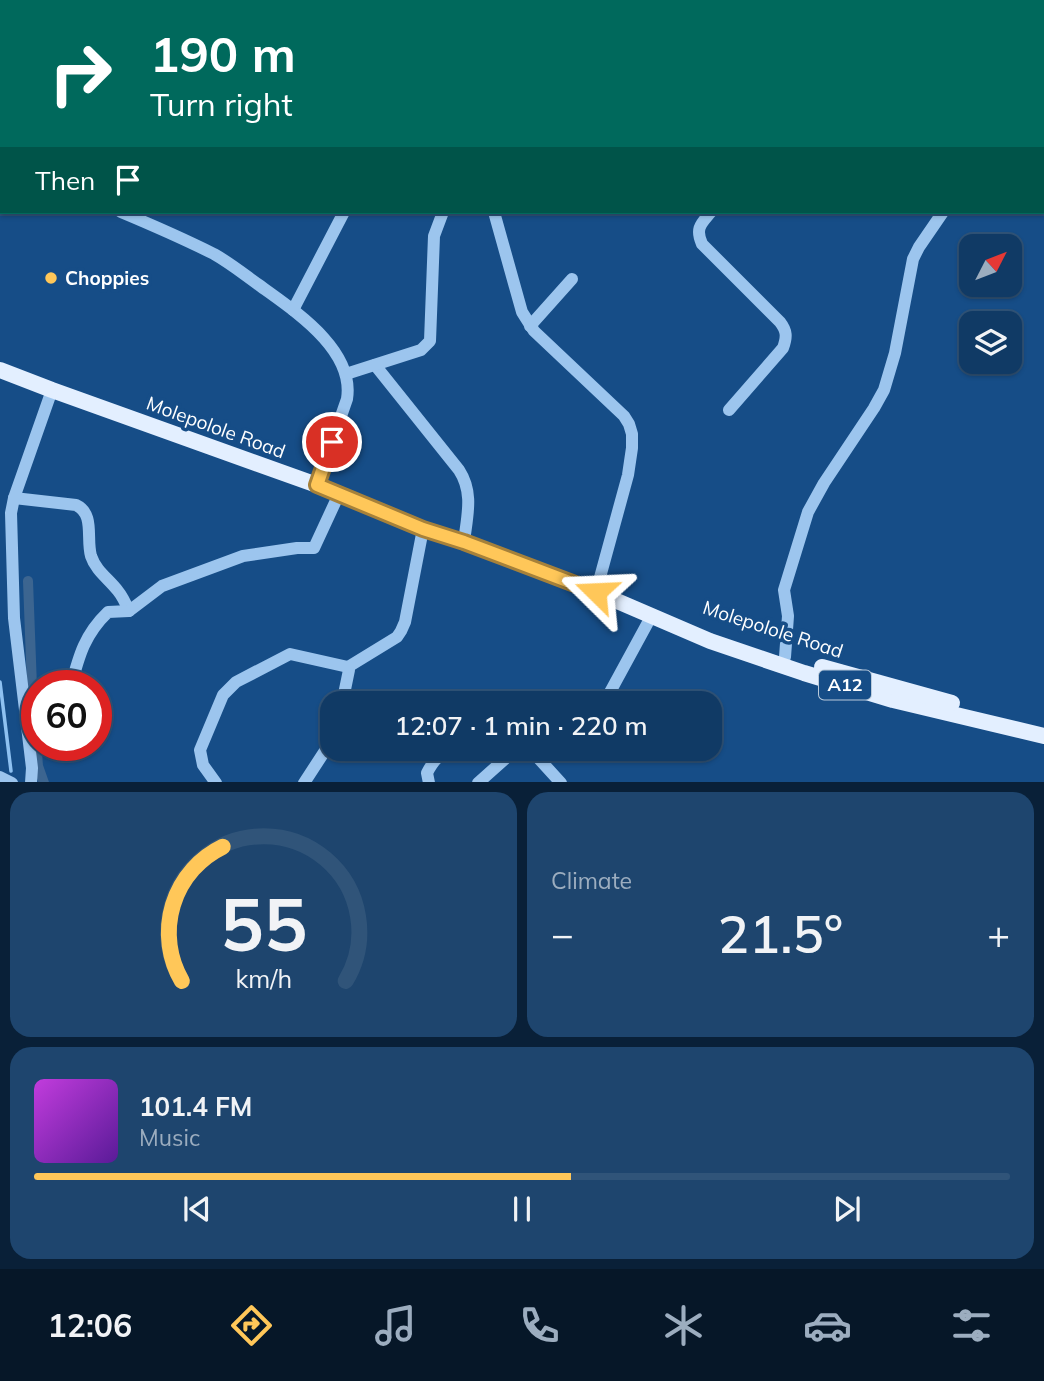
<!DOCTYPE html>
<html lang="en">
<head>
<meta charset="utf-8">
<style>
  body { margin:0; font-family:Mulish,sans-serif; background:#1e456e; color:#f1f3f6; height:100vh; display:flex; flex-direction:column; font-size:26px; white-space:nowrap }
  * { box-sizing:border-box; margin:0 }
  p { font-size:23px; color:#9cadbf }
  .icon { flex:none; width:38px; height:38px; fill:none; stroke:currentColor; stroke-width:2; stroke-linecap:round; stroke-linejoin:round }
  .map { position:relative; height:782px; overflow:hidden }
  .details { display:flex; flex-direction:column; gap:10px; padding:10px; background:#092038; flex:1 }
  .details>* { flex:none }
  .hud { position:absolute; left:0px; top:0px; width:1045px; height:214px; box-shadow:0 2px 5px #0004,0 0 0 2px #305479; background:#00695c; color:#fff; overflow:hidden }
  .needle { width:46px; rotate:48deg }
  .controls { position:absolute; left:959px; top:234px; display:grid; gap:14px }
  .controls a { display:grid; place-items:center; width:63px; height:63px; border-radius:14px; background:#103a65; box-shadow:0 2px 5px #0004,0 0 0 2px #305479; font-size:35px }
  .speed { position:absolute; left:21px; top:670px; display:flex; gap:14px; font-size:35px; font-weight:700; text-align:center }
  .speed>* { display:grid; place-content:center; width:91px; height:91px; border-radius:50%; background:#103a65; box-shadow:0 2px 5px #0004,0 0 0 2px #305479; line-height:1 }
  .speed .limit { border:10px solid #d22; background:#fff; color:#111 }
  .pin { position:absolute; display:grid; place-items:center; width:60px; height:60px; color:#fff; margin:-30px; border:4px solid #fff; border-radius:50%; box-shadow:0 2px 7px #0007 }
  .me { position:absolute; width:77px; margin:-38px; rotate:291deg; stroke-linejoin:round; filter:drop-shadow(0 0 5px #0008) }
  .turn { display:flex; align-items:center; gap:24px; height:147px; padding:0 35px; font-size:32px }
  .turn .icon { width:91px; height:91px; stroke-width:2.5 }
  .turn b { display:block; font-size:49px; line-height:60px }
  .then { display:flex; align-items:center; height:66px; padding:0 35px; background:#0003; gap:14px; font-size:26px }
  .big { font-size:52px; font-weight:600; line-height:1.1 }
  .details .card { flex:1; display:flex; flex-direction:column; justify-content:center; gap:10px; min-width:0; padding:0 24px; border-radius:21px; background:#1e456e }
  .details .dial { align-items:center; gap:0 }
  .dial svg { height:182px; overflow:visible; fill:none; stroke:#305479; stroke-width:7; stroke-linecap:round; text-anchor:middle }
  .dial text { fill:#f1f3f6; stroke:none }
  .song { display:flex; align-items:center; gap:21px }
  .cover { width:84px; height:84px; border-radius:10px; background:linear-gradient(135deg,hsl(290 70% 55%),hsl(270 70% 35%)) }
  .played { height:7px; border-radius:4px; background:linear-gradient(90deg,#ffc759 55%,#305479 55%) }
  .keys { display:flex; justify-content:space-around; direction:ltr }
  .heat { display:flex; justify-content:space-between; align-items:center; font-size:38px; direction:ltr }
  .details .tiles { flex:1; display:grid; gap:10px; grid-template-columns:1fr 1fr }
  .card:last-child { grid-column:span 2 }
  .trip { position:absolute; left:320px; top:691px; width:402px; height:70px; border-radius:21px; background:#103a65; box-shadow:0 2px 5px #0004,0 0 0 2px #305479; font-weight:600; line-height:70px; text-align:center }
  .tab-bar { display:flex; height:112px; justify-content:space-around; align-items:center; background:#061728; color:#9cadbf }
  .tab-bar .icon { width:49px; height:49px }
  .tab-bar .current { color:#ffc759 }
  .tab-bar b { font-size:32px; color:#f1f3f6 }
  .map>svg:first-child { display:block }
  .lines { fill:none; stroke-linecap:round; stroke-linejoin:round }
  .stream { stroke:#8ec1f1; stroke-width:3.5 }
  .canal { stroke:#3c6590; stroke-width:10 }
  .minor { stroke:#9cc5ee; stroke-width:12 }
  .major { stroke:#e3efff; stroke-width:16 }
  .route-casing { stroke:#a6813a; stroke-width:18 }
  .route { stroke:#ffc759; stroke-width:12 }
  .poi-dot { fill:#ffc759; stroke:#164d87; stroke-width:2.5 }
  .labels { text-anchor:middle; stroke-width:7; stroke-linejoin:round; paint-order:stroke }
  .shield { fill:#164d87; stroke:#b9cadb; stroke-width:2 }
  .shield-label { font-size:18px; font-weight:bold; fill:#fff }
  .poi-label { font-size:19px; font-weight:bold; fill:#fff; stroke:#164d87; text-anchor:start }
  .street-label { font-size:19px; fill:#fff; stroke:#164d87 }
</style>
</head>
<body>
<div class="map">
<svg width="1044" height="783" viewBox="0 0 1044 783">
  <rect width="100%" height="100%" fill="#164d87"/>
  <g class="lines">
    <path class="stream" d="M 0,682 L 11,771"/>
    <path class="canal" d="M 28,581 L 32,687 L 38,766 L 44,783"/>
    <g class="minor">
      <path d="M 365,0 L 365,2"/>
      <path d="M 555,0 L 559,2"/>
      <path d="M 905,0 L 912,2"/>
      <path d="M 523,2 L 524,0"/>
      <path d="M 872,2 L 876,0"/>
      <path d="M 1037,2 L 1040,0"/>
      <path d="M 1043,56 L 1044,57"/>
      <path d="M 0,182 L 2,182"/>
      <path d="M 121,212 C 152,225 184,239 214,254 C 230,263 245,275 259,285 C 293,310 355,349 347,399 L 317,485"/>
      <path d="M 494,212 L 522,312 L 534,331 L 624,416 L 629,424 L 632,434 L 632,448 L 628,475 L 596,592"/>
      <path d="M 711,212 C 701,224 695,228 702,244 L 780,322 C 787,331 787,337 783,348 L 729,410"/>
      <path d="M 293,310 L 344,212"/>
      <path d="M 530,326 L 572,279"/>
      <path d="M 375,365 L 459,470 C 474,493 467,516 464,542"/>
      <path d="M 346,374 L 421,350 L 430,341 L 434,236 L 443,212"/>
      <path d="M 14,498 L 76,505 C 95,514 86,538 91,556 C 96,571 109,579 118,591 C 123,597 126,604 129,611"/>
      <path d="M 785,657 L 788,616 L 784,590 L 808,512 L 824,483 L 874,408 L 884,390 L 895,353 L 913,259 L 919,247 L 943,212"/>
      <path d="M 71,686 C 79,655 85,634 108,612 L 129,611 L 162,586 L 243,556 L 297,548 L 314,548 L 339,494"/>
      <path d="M 342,704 L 349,670 L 348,667 L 397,637 L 401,631 L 405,622 L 423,529"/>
      <path d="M 586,704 L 598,701 L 609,694 L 652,615"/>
      <path d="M 530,749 L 561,783"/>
      <path d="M 0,777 L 12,783"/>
      <path d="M 31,783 L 32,768 L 14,618 L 11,513 L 14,498 L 52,390"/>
      <path d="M 216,783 L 203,765 L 200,750 L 223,695 L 236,682 L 290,654 L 348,667"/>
      <path d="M 304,783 L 332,740"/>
      <path d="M 429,783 L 427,773 C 433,761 440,753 453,749"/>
      <path d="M 478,783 L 516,749"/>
    </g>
    <g class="major">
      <path d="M 0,370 L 52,390 L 317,485 L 423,529 L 464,542 L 596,592 L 710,641 L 804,673 L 893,700 L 1044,736"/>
      <path d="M 822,667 L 952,703"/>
    </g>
  </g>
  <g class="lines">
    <g class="route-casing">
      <path id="route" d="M 332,442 L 317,485 L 423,529 L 464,542 L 596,592"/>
    </g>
    <use href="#route" class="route"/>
  </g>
  <circle class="poi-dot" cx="51" cy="278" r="7"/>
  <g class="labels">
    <rect class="shield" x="819" y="670.5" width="52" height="29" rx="5"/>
    <g class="shield-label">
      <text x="845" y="691">A12</text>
    </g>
    <g class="poi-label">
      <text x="65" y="285">Choppies</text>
    </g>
    <g class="street-label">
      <text transform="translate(216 427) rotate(20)" y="7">Molepolole Road</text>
      <text transform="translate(773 629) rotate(18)" y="7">Molepolole Road</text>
    </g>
  </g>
</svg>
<div class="controls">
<a><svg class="needle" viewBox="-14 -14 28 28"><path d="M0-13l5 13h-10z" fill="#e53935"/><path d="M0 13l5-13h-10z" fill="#9cadbf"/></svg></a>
<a><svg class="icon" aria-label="layers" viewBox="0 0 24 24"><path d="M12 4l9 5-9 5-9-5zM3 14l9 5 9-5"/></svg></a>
</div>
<div class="speed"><div class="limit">60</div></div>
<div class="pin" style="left:332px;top:442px;background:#d93025"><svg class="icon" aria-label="arrive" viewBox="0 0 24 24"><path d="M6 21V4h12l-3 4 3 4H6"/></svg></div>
<svg class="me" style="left:596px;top:592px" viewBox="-20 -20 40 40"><path d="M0-17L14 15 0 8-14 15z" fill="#ffc759" stroke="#fff" stroke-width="4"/></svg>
<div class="trip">12:07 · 1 min · 220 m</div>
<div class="hud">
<div class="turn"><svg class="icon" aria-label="right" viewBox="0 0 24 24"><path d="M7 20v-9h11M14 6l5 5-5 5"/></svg><div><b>190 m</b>Turn right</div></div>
<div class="then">Then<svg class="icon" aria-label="arrive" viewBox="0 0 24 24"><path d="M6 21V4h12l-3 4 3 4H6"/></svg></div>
</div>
</div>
<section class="details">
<div class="tiles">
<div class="card dial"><svg viewBox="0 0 100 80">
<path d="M14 69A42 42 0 1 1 86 69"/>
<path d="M14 69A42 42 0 0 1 32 10" stroke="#ffc759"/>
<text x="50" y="56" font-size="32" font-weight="700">55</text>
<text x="50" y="72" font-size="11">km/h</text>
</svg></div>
<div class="card"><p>Climate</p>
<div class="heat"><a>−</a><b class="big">21.5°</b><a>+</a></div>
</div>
<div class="card">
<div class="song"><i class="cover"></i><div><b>101.4 FM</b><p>Music</p></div></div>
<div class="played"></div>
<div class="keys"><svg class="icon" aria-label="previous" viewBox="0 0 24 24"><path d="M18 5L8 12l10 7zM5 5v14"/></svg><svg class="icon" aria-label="pause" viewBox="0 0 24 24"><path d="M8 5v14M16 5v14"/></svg><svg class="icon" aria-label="next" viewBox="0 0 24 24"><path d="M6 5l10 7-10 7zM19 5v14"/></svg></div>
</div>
</div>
</section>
<nav class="tab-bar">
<b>12:06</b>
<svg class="icon current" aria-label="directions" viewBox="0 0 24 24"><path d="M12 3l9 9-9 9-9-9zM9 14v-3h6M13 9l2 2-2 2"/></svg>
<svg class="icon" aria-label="music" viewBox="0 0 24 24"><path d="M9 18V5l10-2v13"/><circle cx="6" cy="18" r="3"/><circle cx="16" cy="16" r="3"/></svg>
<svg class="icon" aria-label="phone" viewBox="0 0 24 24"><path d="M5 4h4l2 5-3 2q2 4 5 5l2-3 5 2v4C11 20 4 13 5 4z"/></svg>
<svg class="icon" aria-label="climate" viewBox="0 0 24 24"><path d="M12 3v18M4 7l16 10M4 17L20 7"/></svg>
<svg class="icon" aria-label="car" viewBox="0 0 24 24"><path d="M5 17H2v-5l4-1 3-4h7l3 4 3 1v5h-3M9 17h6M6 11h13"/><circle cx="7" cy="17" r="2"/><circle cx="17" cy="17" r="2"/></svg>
<svg class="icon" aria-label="filters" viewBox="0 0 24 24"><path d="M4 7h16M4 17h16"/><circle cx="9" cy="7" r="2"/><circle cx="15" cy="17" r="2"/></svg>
</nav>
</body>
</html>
